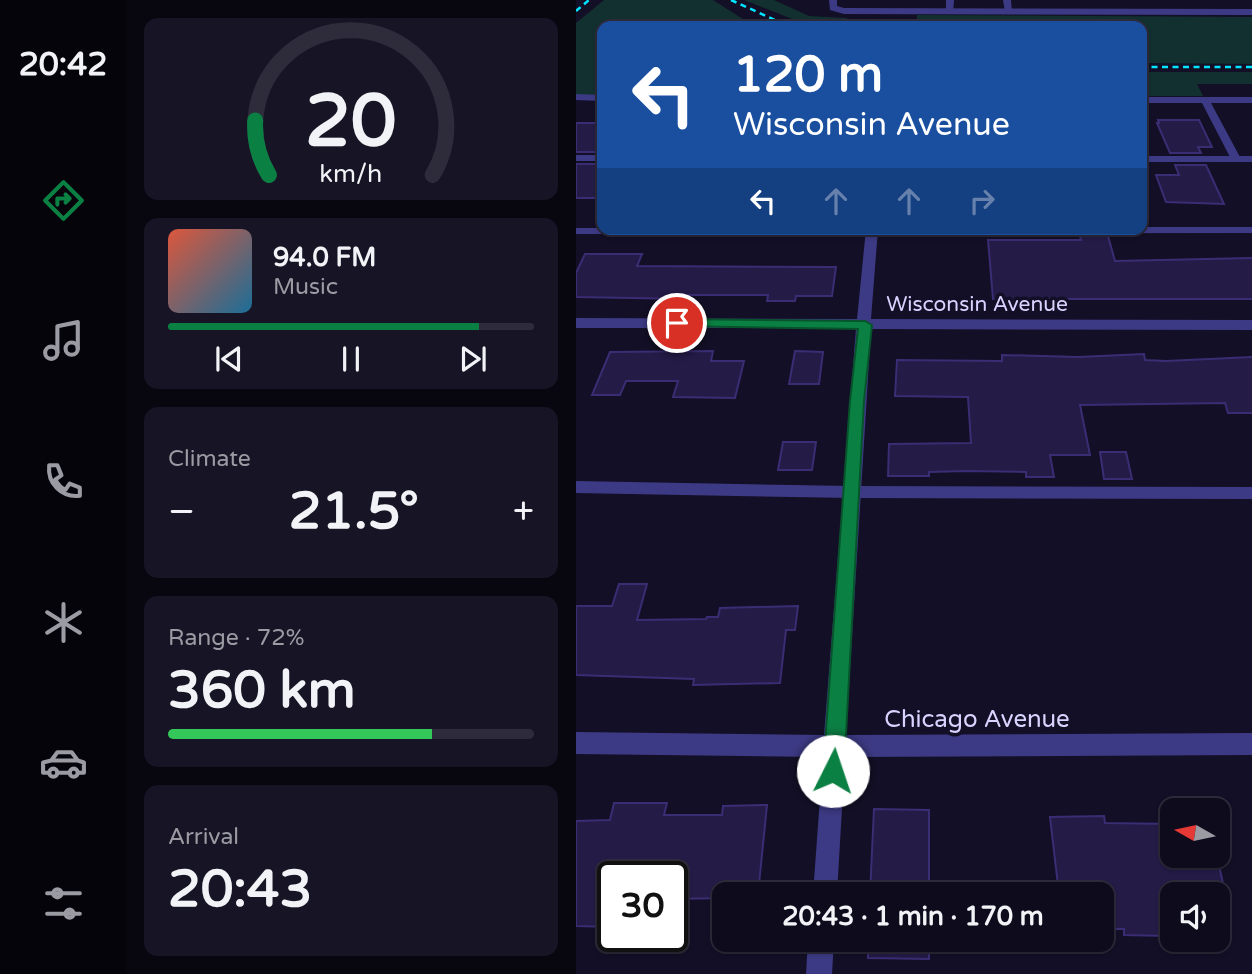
<!DOCTYPE html>
<html lang="en">
<head>
<meta charset="utf-8">
<style>
  body { margin:0; font-family:"Varela Round",sans-serif; background:#171425; color:#f1f3f6; height:100vh; display:flex; flex-direction:column; font-size:26px; white-space:nowrap }
  * { box-sizing:border-box; margin:0 }
  p { font-size:23px; color:#9b9ba3 }
  .icon { flex:none; width:38px; height:38px; fill:none; stroke:currentColor; stroke-width:2; stroke-linecap:round; stroke-linejoin:round }
  .map { position:relative; flex:1; overflow:hidden }
  .side { display:flex; flex-direction:column; gap:18px; padding:18px; background:#08060f; width:450px }
  .side>* { flex:none }
  .guide { position:absolute; left:21px; top:21px; width:550px; height:214px; border-radius:14px; box-shadow:0 2px 5px #0004,0 0 0 2px #2e2b3b; background:#1a4fa0; color:#fff; overflow:hidden }
  .needle { width:46px; rotate:279deg }
  .tools { position:absolute; left:584px; top:798px; display:grid; gap:14px }
  .tools a { display:grid; place-items:center; width:70px; height:70px; border-radius:14px; background:#0e0b1c; box-shadow:0 2px 5px #0004,0 0 0 2px #2e2b3b; font-size:35px }
  .speed { position:absolute; left:21px; top:861px; display:flex; gap:14px; font-size:35px; font-weight:700; text-align:center }
  .speed>* { display:grid; place-content:center; width:91px; height:91px; border-radius:50%; background:#0e0b1c; box-shadow:0 2px 5px #0004,0 0 0 2px #2e2b3b; line-height:1 }
  .speed .limit { border:4px solid #111; border-radius:10px; background:#fff; color:#111 }
  .pin { position:absolute; display:grid; place-items:center; width:60px; height:60px; color:#fff; margin:-30px; border:4px solid #fff; border-radius:50%; box-shadow:0 2px 7px #0007 }
  .me { position:absolute; width:77px; margin:-38px; rotate:4deg; stroke-linejoin:round; filter:drop-shadow(0 0 5px #0008) }
  .turn { display:flex; align-items:center; gap:24px; height:147px; padding:0 21px; font-size:32px }
  .turn .icon { width:91px; height:91px; stroke-width:2.5 }
  .turn b { display:block; font-size:49px; line-height:60px }
  .lanes { display:flex; align-items:center; height:66px; padding:0 21px; background:#0003; justify-content:center; gap:35px; direction:ltr }
  .lanes .off { opacity:.35 }
  .big { font-size:52px; font-weight:800; line-height:1.1 }
  .side .tile { flex:1; display:flex; flex-direction:column; justify-content:center; gap:10px; min-width:0; padding:0 24px; border-radius:14px; background:#171425 }
  .side .dial { align-items:center; gap:0 }
  .dial svg { height:182px; overflow:visible; fill:none; stroke:#2e2b3b; stroke-width:7; stroke-linecap:round; text-anchor:middle }
  .dial text { fill:#f1f3f6; stroke:none }
  .song { display:flex; align-items:center; gap:21px }
  .cover { width:84px; height:84px; border-radius:10px; background:linear-gradient(135deg,hsl(10 70% 55%),hsl(200 70% 35%)) }
  .played { height:7px; border-radius:4px; background:linear-gradient(90deg,#0b8043 85%,#2e2b3b 85%) }
  .keys { display:flex; justify-content:space-around; direction:ltr }
  .heat { display:flex; justify-content:space-between; align-items:center; font-size:38px; direction:ltr }
  .charge { height:10px; border-radius:5px; background:linear-gradient(90deg,#34c759 72%,#2e2b3b 0) }
  .trip { position:absolute; left:136px; top:882px; width:402px; height:70px; border-radius:14px; background:#0e0b1c; box-shadow:0 2px 5px #0004,0 0 0 2px #2e2b3b; font-weight:800; line-height:70px; text-align:center }
  main { display:flex; flex:1; min-height:0 }
  .dock { display:flex; flex-direction:column; width:126px; justify-content:space-around; align-items:center; background:#06040b; color:#9b9ba3 }
  .dock .icon { width:49px; height:49px }
  .dock .active { color:#0b8043 }
  .dock b { font-size:32px; color:#f1f3f6 }
  .map>svg:first-child { display:block }
  .green { fill:#12302f }
  .building { fill:#241b47; stroke:#3b2d73; stroke-width:2 }
  .lines { fill:none; stroke-linecap:round; stroke-linejoin:round }
  .lane { fill:#3d3a85; fill-rule:evenodd }
  .street { fill:#3d3a85; fill-rule:evenodd }
  .rail { stroke:#00e5ff; stroke-width:2.5; stroke-dasharray:6 4.5; stroke-linecap:butt }
  .route { fill:#0b8043; stroke:#07532c; stroke-width:2 }
  .labels { text-anchor:middle; stroke-width:7; stroke-linejoin:round; paint-order:stroke }
  .street-label { font-size:21px; fill:#d9d4ff; stroke:#130f26 }
  .near-street-label { font-size:24px; fill:#d9d4ff; stroke:#130f26 }
</style>
</head>
<body>
<main>
<nav class="dock">
<b>20:42</b>
<svg class="icon active" aria-label="directions" viewBox="0 0 24 24"><path d="M12 3l9 9-9 9-9-9zM9 14v-3h6M13 9l2 2-2 2"/></svg>
<svg class="icon" aria-label="music" viewBox="0 0 24 24"><path d="M9 18V5l10-2v13"/><circle cx="6" cy="18" r="3"/><circle cx="16" cy="16" r="3"/></svg>
<svg class="icon" aria-label="phone" viewBox="0 0 24 24"><path d="M5 4h4l2 5-3 2q2 4 5 5l2-3 5 2v4C11 20 4 13 5 4z"/></svg>
<svg class="icon" aria-label="climate" viewBox="0 0 24 24"><path d="M12 3v18M4 7l16 10M4 17L20 7"/></svg>
<svg class="icon" aria-label="car" viewBox="0 0 24 24"><path d="M5 17H2v-5l4-1 3-4h7l3 4 3 1v5h-3M9 17h6M6 11h13"/><circle cx="7" cy="17" r="2"/><circle cx="17" cy="17" r="2"/></svg>
<svg class="icon" aria-label="filters" viewBox="0 0 24 24"><path d="M4 7h16M4 17h16"/><circle cx="9" cy="7" r="2"/><circle cx="15" cy="17" r="2"/></svg>
</nav>
<section class="side">
<div class="tile dial"><svg viewBox="0 0 100 80">
<path d="M14 69A42 42 0 1 1 86 69"/>
<path d="M14 69A42 42 0 0 1 8 45" stroke="#0b8043"/>
<text x="50" y="56" font-size="32" font-weight="700">20</text>
<text x="50" y="72" font-size="11">km/h</text>
</svg></div>
<div class="tile">
<div class="song"><i class="cover"></i><div><b>94.0 FM</b><p>Music</p></div></div>
<div class="played"></div>
<div class="keys"><svg class="icon" aria-label="previous" viewBox="0 0 24 24"><path d="M18 5L8 12l10 7zM5 5v14"/></svg><svg class="icon" aria-label="pause" viewBox="0 0 24 24"><path d="M8 5v14M16 5v14"/></svg><svg class="icon" aria-label="next" viewBox="0 0 24 24"><path d="M6 5l10 7-10 7zM19 5v14"/></svg></div>
</div>
<div class="tile"><p>Climate</p>
<div class="heat"><a>−</a><b class="big">21.5°</b><a>+</a></div>
</div>
<div class="tile"><p>Range · 72%</p><b class="big">360 km</b><div class="charge"></div></div>
<div class="tile"><p>Arrival</p><b class="big">20:43</b></div>
</section>
<div class="map">
<svg width="677" height="974" viewBox="0 0 677 974">
  <rect width="100%" height="100%" fill="#130f26"/>
  <g class="green">
    <path d="M 28,0 L 137,0 L 170,21 L 184,26 L 26,26 L 26,96 L 0,95 L 0,23 Z"/>
    <path d="M 168,0 L 198,0 L 233,16 L 270,18 L 286,26 L 234,26 Z"/>
    <path d="M 341,15 L 676,17 L 676,64 L 565,63 L 565,26 L 341,26 Z"/>
    <path d="M 565,72 L 676,72 L 676,84 L 621,84 L 627,96 L 565,96 Z"/>
  </g>
  <g class="building">
    <path d="M 582,120 L 623,120 L 636,147 L 622,147 L 625,153 L 594,153 L 581,123 L 583,123 Z"/>
    <rect x="0" y="123" width="26" height="29"/>
    <rect x="0" y="164" width="26" height="34"/>
    <path d="M 599,165 L 630,165 L 648,204 L 590,202 L 580,175 L 603,175 Z"/>
    <path d="M 504,236 L 532,236 L 539,261 L 677,258 L 677,299 L 417,299 L 412,240 L 505,240 Z"/>
    <path d="M 9,254 L 66,254 L 61,266 L 260,267 L 256,296 L 220,296 L 219,301 L 191,301 L 192,295 L 112,295 L 111,299 L 0,297 L 0,273 Z"/>
    <path d="M 137,351 L 135,361 L 168,361 L 159,398 L 97,397 L 102,381 L 50,381 L 44,395 L 16,395 L 34,352 Z"/>
    <path d="M 219,351 L 247,352 L 243,384 L 213,384 Z"/>
    <path d="M 568,354 L 569,360 L 590,361 L 677,357 L 677,413 L 652,413 L 649,403 L 504,405 L 514,455 L 474,455 L 478,477 L 450,477 L 450,472 L 390,471 L 353,472 L 353,476 L 312,476 L 313,444 L 395,443 L 392,397 L 319,396 L 321,360 L 426,361 L 426,355 L 502,357 Z"/>
    <path d="M 207,442 L 240,442 L 236,470 L 202,470 Z"/>
    <path d="M 524,452 L 550,452 L 556,479 L 528,479 Z"/>
    <path d="M 43,584 L 71,584 L 61,620 L 130,619 L 131,617 L 142,617 L 144,608 L 222,606 L 219,630 L 210,630 L 204,683 L 117,685 L 118,679 L 0,675 L 0,606 L 36,606 Z"/>
    <path d="M 38,803 L 91,803 L 88,815 L 146,815 L 147,806 L 191,805 L 182,894 L 149,894 L 149,898 L 96,899 L 96,877 L 37,877 L 37,927 L 0,926 L 0,821 L 34,820 Z"/>
    <path d="M 298,809 L 353,810 L 353,894 L 294,894 Z"/>
    <path d="M 528,816 L 529,823 L 597,824 L 597,856 L 641,856 L 651,902 L 642,903 L 642,894 L 597,894 L 597,906 L 589,907 L 593,936 L 548,935 L 548,929 L 527,929 L 527,894 L 483,894 L 474,817 Z"/>
    <path d="M 292,940 L 353,940 L 353,959 L 292,958 Z"/>
  </g>
  <g class="lines">
    <g class="lane">
      <path d="M 370,0 L 378,0 L 377,14 L 370,12 Z"/>
      <path d="M 427,0 L 435,0 L 436,14 L 429,12 Z"/>
      <path d="M 0,94 L 26,95 L 26,101 L 0,100 Z"/>
      <path d="M 565,97 L 677,97 L 677,103 L 635,103 L 665,159 L 656,161 L 626,103 L 565,103 Z"/>
      <path d="M 565,227 L 677,227 L 677,233 L 0,234 L 0,228 L 565,229 Z"/>
      <path d="M 0,481 L 275,486 L 677,487 L 677,499 L 275,498 L 0,493 Z"/>
    </g>
    <g class="street">
      <path d="M 253,0 L 261,0 L 261,6 L 268,8 L 677,9 L 677,15 L 268,14 L 254,10 Z"/>
      <rect x="0" y="155" width="26" height="6"/>
      <rect x="565" y="156" width="112" height="6"/>
      <path d="M 290,229 L 302,229 L 295,319 L 677,320 L 677,330 L 295,329 L 270,735 L 677,733 L 677,755 L 269,757 L 261,894 L 237,894 L 247,757 L 0,754 L 0,732 L 248,735 L 280,328 L 0,328 L 0,318 L 281,319 Z"/>
      <path d="M 232,940 L 258,940 L 256,974 L 230,974 Z"/>
    </g>
    <g class="rail">
      <path d="M 155,0 L 212,26"/>
      <path d="M 0,11 L 13,0"/>
      <path d="M 565,67 L 677,67"/>
    </g>
  </g>
  <path class="route" d="M 101,319 L 289,321 L 296,325 L 288,401 L 268,771 L 265,778 L 257,781 L 250,778 L 247,771 L 274,401 L 282,329 L 96,326 L 94,323 Z"/>
  <g class="labels">
    <g class="street-label">
      <text x="401" y="311">Wisconsin Avenue</text>
    </g>
    <g class="near-street-label">
      <text x="401" y="727">Chicago Avenue</text>
    </g>
  </g>
</svg>
<div class="tools">
<a><svg class="needle" viewBox="-14 -14 28 28"><path d="M0-13l5 13h-10z" fill="#e53935"/><path d="M0 13l5-13h-10z" fill="#9b9ba3"/></svg></a>
<a><svg class="icon" aria-label="sound" viewBox="0 0 24 24"><path d="M4 9h4l5-4v14l-5-4H4zM17 9q2 3 0 6"/></svg></a>
</div>
<div class="speed"><div class="limit">30</div></div>
<div class="pin" style="left:101px;top:323px;background:#d93025"><svg class="icon" aria-label="arrive" viewBox="0 0 24 24"><path d="M6 21V4h12l-3 4 3 4H6"/></svg></div>
<svg class="me" style="left:257px;top:771px" viewBox="-20 -20 40 40"><circle r="19" fill="#fff"/><path d="M0-13L10 11 0 6-10 11z" fill="#0b8043"/></svg>
<div class="trip">20:43 · 1 min · 170 m</div>
<div class="guide">
<div class="turn"><svg class="icon" aria-label="left" viewBox="0 0 24 24"><path d="M17 20v-9H6M10 6l-5 5 5 5"/></svg><div><b>120 m</b>Wisconsin Avenue</div></div>
<div class="lanes"><svg class="icon" aria-label="left" viewBox="0 0 24 24"><path d="M17 20v-9H6M10 6l-5 5 5 5"/></svg><svg class="icon off" aria-label="ahead" viewBox="0 0 24 24"><path d="M12 20V5M6 11l6-6 6 6"/></svg><svg class="icon off" aria-label="ahead" viewBox="0 0 24 24"><path d="M12 20V5M6 11l6-6 6 6"/></svg><svg class="icon off" aria-label="right" viewBox="0 0 24 24"><path d="M7 20v-9h11M14 6l5 5-5 5"/></svg></div>
</div>
</div>
</main>
</body>
</html>
